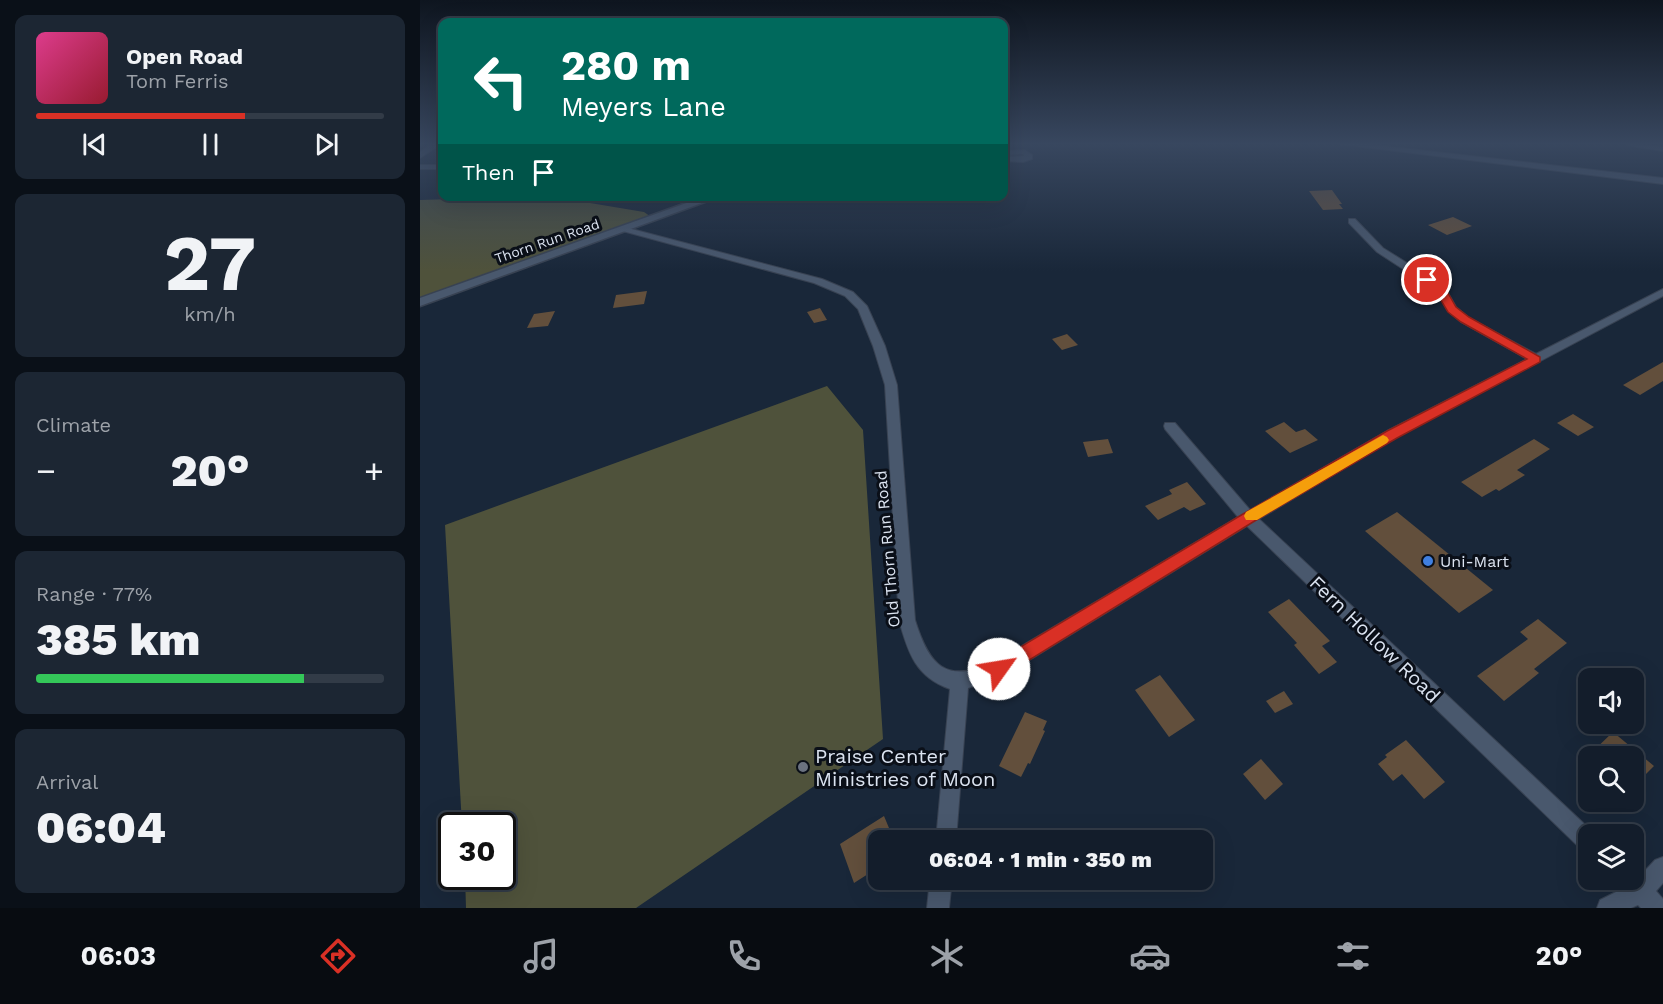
<!DOCTYPE html>
<html lang="en">
<head>
<meta charset="utf-8">
<style>
  body { margin:0; font-family:"Work Sans",sans-serif; background:#1c2633; color:#f1f3f6; height:100vh; display:flex; flex-direction:column; font-size:22px; white-space:nowrap }
  * { box-sizing:border-box; margin:0 }
  p { font-size:20px; color:#9da2a9 }
  .icon { flex:none; width:33px; height:33px; fill:none; stroke:currentColor; stroke-width:2; stroke-linecap:round; stroke-linejoin:round }
  .map { position:relative; flex:1; overflow:hidden }
  .details { display:flex; flex-direction:column; gap:15px; padding:15px; background:#0a1018; width:420px }
  .details>* { flex:none }
  .top-card { position:absolute; left:18px; top:18px; width:570px; height:183px; border-radius:12px; box-shadow:0 6px 24px #0002,0 0 0 2px #323b47; background:#00695c; color:#fff; overflow:hidden }
  .fabs { position:absolute; left:1158px; top:668px; display:grid; gap:12px }
  .fabs a { display:grid; place-items:center; width:66px; height:66px; border-radius:12px; background:#131d2b; box-shadow:0 6px 24px #0002,0 0 0 2px #323b47; font-size:30px }
  .speed { position:absolute; left:18px; top:812px; display:flex; gap:12px; font-size:30px; font-weight:700; text-align:center }
  .speed>* { display:grid; place-content:center; width:78px; height:78px; border-radius:50%; background:#131d2b; box-shadow:0 6px 24px #0002,0 0 0 2px #323b47; line-height:1 }
  .speed .limit { border:3px solid #111; border-radius:9px; background:#fff; color:#111 }
  .pin { position:absolute; display:grid; place-items:center; width:51px; height:51px; color:#fff; margin:-26px; border:3px solid #fff; border-radius:50%; box-shadow:0 2px 6px #0007 }
  .me { position:absolute; width:66px; margin:-33px; rotate:58deg; stroke-linejoin:round; filter:drop-shadow(0 0 4px #0008) }
  .turn { display:flex; align-items:center; gap:21px; height:126px; padding:0 24px; font-size:27px }
  .turn .icon { width:78px; height:78px; stroke-width:2.5 }
  .turn b { display:block; font-size:42px; line-height:51px }
  .then { display:flex; align-items:center; height:57px; padding:0 24px; background:#0003; gap:12px; font-size:22px }
  .big { font-size:45px; font-weight:800; line-height:1.1 }
  .details .widget { flex:1; display:flex; flex-direction:column; justify-content:center; gap:9px; min-width:0; padding:0 21px; border-radius:12px; background:#1c2633 }
  .details .dial { align-items:center; gap:0 }
  .dial b { font-size:78px; line-height:1 }
  .song { display:flex; align-items:center; gap:18px }
  .cover { width:72px; height:72px; border-radius:9px; background:linear-gradient(135deg,hsl(330 70% 55%),hsl(350 70% 35%)) }
  .played { height:6px; border-radius:3px; background:linear-gradient(90deg,#d93025 60%,#323b47 60%) }
  .keys { display:flex; justify-content:space-around; direction:ltr }
  .heat { display:flex; justify-content:space-between; align-items:center; font-size:33px; direction:ltr }
  .charge { height:9px; border-radius:4px; background:linear-gradient(90deg,#34c759 77%,#323b47 0) }
  .trip { position:absolute; left:448px; top:830px; width:345px; height:60px; border-radius:12px; background:#131d2b; box-shadow:0 6px 24px #0002,0 0 0 2px #323b47; font-weight:800; line-height:60px; text-align:center }
  .menu { display:flex; height:96px; justify-content:space-around; align-items:center; background:#080c11; color:#9da2a9 }
  .menu .icon { width:42px; height:42px }
  .menu .current { color:#d93025 }
  .menu b { font-size:27px; color:#f1f3f6 }
  main { display:flex; flex:1; min-height:0 }
  .map>svg:first-child { display:block }
  .green { fill:#4f523b }
  .building { fill:#624f3c }
  .lines { fill:none; stroke-linecap:round; stroke-linejoin:round }
  .street-casing { stroke:#384252; stroke-width:2 }
  .secondary-casing { stroke:#384252; stroke-width:3 }
  .street { fill:#49586d; fill-rule:evenodd }
  .secondary { fill:#49586d; fill-rule:evenodd }
  .route { fill:#d93025; stroke:#8d1f18; stroke-width:1.5 }
  .slow { fill:#f59e0b }
  .shop-dot { fill:#3f7fe0; stroke:#0a0f18; stroke-width:2 }
  .worship-dot { fill:#6b7280; stroke:#0a0f18; stroke-width:2 }
  .labels { text-anchor:middle; stroke-width:6; stroke-linejoin:round; paint-order:stroke }
  .far-street-label { font-size:14px; fill:#dce4f1; stroke:#0a0f18 }
  .street-label { font-size:16px; fill:#dce4f1; stroke:#0a0f18 }
  .poi-label { font-size:16px; fill:#dce4f1; stroke:#0a0f18; text-anchor:start }
  .near-street-label { font-size:20px; fill:#dce4f1; stroke:#0a0f18 }
  .near-poi-label { font-size:20px; fill:#dce4f1; stroke:#0a0f18; text-anchor:start }
</style>
</head>
<body>
<main>
<section class="details">
<div class="widget">
<div class="song"><i class="cover"></i><div><b>Open Road</b><p>Tom Ferris</p></div></div>
<div class="played"></div>
<div class="keys"><svg class="icon" aria-label="previous" viewBox="0 0 24 24"><path d="M18 5L8 12l10 7zM5 5v14"/></svg><svg class="icon" aria-label="pause" viewBox="0 0 24 24"><path d="M8 5v14M16 5v14"/></svg><svg class="icon" aria-label="next" viewBox="0 0 24 24"><path d="M6 5l10 7-10 7zM19 5v14"/></svg></div>
</div>
<div class="widget dial"><b>27</b><p>km/h</p></div>
<div class="widget"><p>Climate</p>
<div class="heat"><a>−</a><b class="big">20°</b><a>+</a></div>
</div>
<div class="widget"><p>Range · 77%</p><b class="big">385 km</b><div class="charge"></div></div>
<div class="widget"><p>Arrival</p><b class="big">06:04</b></div>
</section>
<div class="map">
<svg width="1243" height="908" viewBox="0 0 1243 908">
  <rect width="100%" height="100%" fill="#192739"/>
  <g class="green">
    <path d="M 99,197 L 152,200 L 224,212 L 234,219 L 0,302 L 0,200 Z"/>
    <path d="M 407,386 L 443,430 L 463,739 L 216,908 L 46,908 L 45,876 L 82,876 L 82,825 L 42,825 L 25,525 Z"/>
  </g>
  <g class="building">
    <path d="M 912,190 L 922,204 L 919,204 L 923,209 L 903,210 L 889,191 Z"/>
    <path d="M 1033,217 L 1052,226 L 1027,235 L 1008,225 Z"/>
    <path d="M 227,291 L 224,304 L 193,308 L 196,295 Z"/>
    <path d="M 400,308 L 407,320 L 394,323 L 387,312 Z"/>
    <path d="M 135,311 L 128,326 L 107,328 L 114,314 Z"/>
    <path d="M 647,334 L 658,345 L 642,350 L 632,339 Z"/>
    <path d="M 1243,362 L 1243,381 L 1220,395 L 1203,385 Z"/>
    <path d="M 1153,414 L 1174,427 L 1158,436 L 1137,423 Z"/>
    <path d="M 864,422 L 876,432 L 885,429 L 898,440 L 870,453 L 845,431 Z"/>
    <path d="M 688,439 L 693,453 L 668,457 L 663,442 Z"/>
    <path d="M 1114,439 L 1130,449 L 1097,470 L 1105,475 L 1079,491 L 1076,489 L 1062,497 L 1041,482 Z"/>
    <path d="M 767,482 L 786,504 L 770,511 L 764,507 L 738,520 L 725,506 L 752,494 L 749,490 Z"/>
    <path d="M 977,512 L 1073,590 L 1039,613 L 945,531 Z"/>
    <path d="M 869,599 L 910,641 L 902,646 L 917,662 L 899,674 L 874,645 L 877,643 L 848,612 Z"/>
    <path d="M 1118,619 L 1147,643 L 1114,669 L 1119,673 L 1084,701 L 1057,676 L 1108,639 L 1100,632 Z"/>
    <path d="M 740,675 L 775,720 L 749,737 L 715,690 Z"/>
    <path d="M 864,691 L 873,704 L 855,713 L 846,701 Z"/>
    <path d="M 605,712 L 627,721 L 623,730 L 625,731 L 610,764 L 608,763 L 601,777 L 579,766 Z"/>
    <path d="M 1193,732 L 1234,766 L 1214,786 L 1214,756 L 1168,756 Z"/>
    <path d="M 986,740 L 1025,782 L 1004,799 L 982,774 L 973,781 L 958,764 L 967,757 L 965,755 Z"/>
    <path d="M 841,759 L 863,784 L 845,800 L 823,774 Z"/>
    <path d="M 464,816 L 474,840 L 459,840 L 459,867 L 434,883 L 420,844 Z"/>
  </g>
  <g class="lines">
    <g class="street-casing">
      <g id="street">
        <path d="M 11,144 L 21,144 L 0,158 L 0,152 Z"/>
        <path d="M 919,144 L 946,144 L 1243,178 L 1243,184 Z"/>
        <path d="M 1208,144 L 1243,147 L 1243,151 L 1212,146 Z"/>
        <path d="M 605,150 L 612,155 L 612,159 L 603,162 L 584,161 L 584,157 L 604,156 L 603,154 L 584,155 L 584,151 Z"/>
        <rect x="0" y="165" width="22" height="4"/>
        <path d="M 929,219 L 935,219 L 963,248 L 1011,278 L 1028,293 L 1036,307 L 1049,318 L 1116,354 L 1243,289 L 1243,296 L 977,437 L 839,519 L 1175,834 L 1168,834 L 1168,852 L 1161,849 L 827,526 L 585,675 L 548,688 L 536,840 L 516,840 L 530,689 C 496,677 488,653 479,620 L 465,385 L 453,346 L 438,309 L 425,296 L 394,283 L 199,230 L 204,227 L 402,279 L 433,292 L 447,306 L 465,346 L 477,385 L 495,620 C 509,665 525,684 573,663 L 818,517 L 745,429 L 744,426 L 745,423 L 755,423 L 830,510 L 967,431 L 1107,359 L 1041,322 L 1028,311 L 1020,297 L 1003,282 L 957,252 L 929,223 Z"/>
        <path d="M 1243,857 L 1243,883 L 1236,891 L 1243,899 L 1243,908 L 1221,908 L 1218,905 L 1211,908 L 1177,908 L 1180,900 L 1202,889 L 1196,879 L 1214,879 L 1214,871 L 1220,876 L 1235,860 Z"/>
        <path d="M 510,879 L 532,879 L 529,908 L 507,908 Z"/>
      </g>
    </g>
    <g class="secondary-casing">
      <path id="secondary" d="M 286,196 L 301,196 L 0,306 L 0,298 Z"/>
    </g>
    <use href="#street" class="street"/>
    <use href="#secondary" class="secondary"/>
  </g>
  <linearGradient id="sky" x2="0" y2="1"><stop stop-color="#0e151f"/><stop offset="0.53" stop-color="#38475f"/><stop offset="1" stop-color="#38475f" stop-opacity="0"/></linearGradient>
  <rect width="1243" height="271" fill="url(#sky)"/>
  <path class="route" d="M 1007,277 L 1028,293 L 1036,307 L 1049,317 L 1120,357 L 1120,362 L 977,438 L 833,522 L 585,675 L 579,678 L 572,675 L 570,669 L 572,664 L 823,514 L 967,431 L 1107,359 L 1041,322 L 1028,312 L 1019,297 L 1001,280 Z"/>
  <path class="slow" d="M 963,435 L 967,437 L 969,440 L 967,443 L 837,520 L 826,520 L 824,516 L 826,512 Z"/>
  <circle class="shop-dot" cx="1008" cy="561" r="6"/>
  <circle class="worship-dot" cx="383" cy="767" r="6"/>
  <g class="labels">
    <g class="far-street-label">
      <text transform="translate(127 241) rotate(-19)" y="5">Thorn Run Road</text>
    </g>
    <g class="street-label">
      <text transform="translate(467 549) rotate(-95)" y="6">Old Thorn Run Road</text>
    </g>
    <g class="poi-label">
      <text x="1020" y="567">Uni-Mart</text>
    </g>
    <g class="near-street-label">
      <text transform="translate(955 639) rotate(44)" y="7">Fern Hollow Road</text>
    </g>
    <g class="near-poi-label">
      <text x="395" y="763">Praise Center<tspan x="395" dy="23">Ministries of Moon</tspan></text>
    </g>
  </g>
</svg>
<div class="fabs">
<a><svg class="icon" aria-label="sound" viewBox="0 0 24 24"><path d="M4 9h4l5-4v14l-5-4H4zM17 9q2 3 0 6"/></svg></a>
<a><svg class="icon" aria-label="search" viewBox="0 0 24 24"><circle cx="10" cy="10" r="6"/><path d="M15 15l6 6"/></svg></a>
<a><svg class="icon" aria-label="layers" viewBox="0 0 24 24"><path d="M12 4l9 5-9 5-9-5zM3 14l9 5 9-5"/></svg></a>
</div>
<div class="speed"><div class="limit">30</div></div>
<div class="pin" style="left:1007px;top:280px;background:#d93025"><svg class="icon" aria-label="arrive" viewBox="0 0 24 24"><path d="M6 21V4h12l-3 4 3 4H6"/></svg></div>
<svg class="me" style="left:579px;top:669px" viewBox="-20 -20 40 40"><circle r="19" fill="#fff"/><path d="M0-13L10 11 0 6-10 11z" fill="#d93025"/></svg>
<div class="trip">06:04 · 1 min · 350 m</div>
<div class="top-card">
<div class="turn"><svg class="icon" aria-label="left" viewBox="0 0 24 24"><path d="M17 20v-9H6M10 6l-5 5 5 5"/></svg><div><b>280 m</b>Meyers Lane</div></div>
<div class="then">Then<svg class="icon" aria-label="arrive" viewBox="0 0 24 24"><path d="M6 21V4h12l-3 4 3 4H6"/></svg></div>
</div>
</div>
</main>
<nav class="menu">
<b>06:03</b>
<svg class="icon current" aria-label="directions" viewBox="0 0 24 24"><path d="M12 3l9 9-9 9-9-9zM9 14v-3h6M13 9l2 2-2 2"/></svg>
<svg class="icon" aria-label="music" viewBox="0 0 24 24"><path d="M9 18V5l10-2v13"/><circle cx="6" cy="18" r="3"/><circle cx="16" cy="16" r="3"/></svg>
<svg class="icon" aria-label="phone" viewBox="0 0 24 24"><path d="M5 4h4l2 5-3 2q2 4 5 5l2-3 5 2v4C11 20 4 13 5 4z"/></svg>
<svg class="icon" aria-label="climate" viewBox="0 0 24 24"><path d="M12 3v18M4 7l16 10M4 17L20 7"/></svg>
<svg class="icon" aria-label="car" viewBox="0 0 24 24"><path d="M5 17H2v-5l4-1 3-4h7l3 4 3 1v5h-3M9 17h6M6 11h13"/><circle cx="7" cy="17" r="2"/><circle cx="17" cy="17" r="2"/></svg>
<svg class="icon" aria-label="filters" viewBox="0 0 24 24"><path d="M4 7h16M4 17h16"/><circle cx="9" cy="7" r="2"/><circle cx="15" cy="17" r="2"/></svg>
<b>20°</b>
</nav>
</body>
</html>
